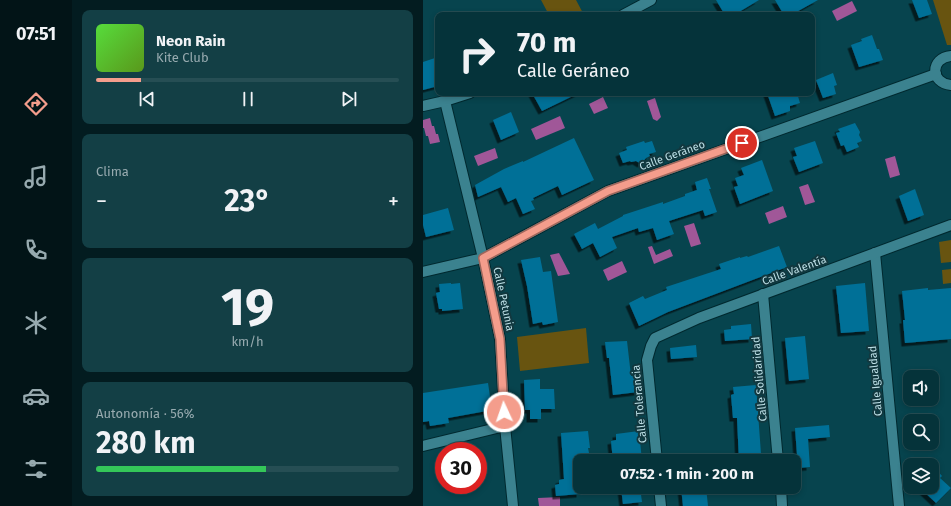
<!DOCTYPE html>
<html lang="es">
<head>
<meta charset="utf-8">
<style>
  body { margin:0; font-family:"Fira Sans",sans-serif; background:#133f45; color:#f1f3f6; height:100vh; display:flex; flex-direction:column; font-size:15px; white-space:nowrap }
  * { box-sizing:border-box; margin:0 }
  p { font-size:13px; color:#97aaaf }
  .icon { flex:none; width:22px; height:22px; fill:none; stroke:currentColor; stroke-width:2; stroke-linecap:round; stroke-linejoin:round }
  .map { position:relative; flex:1; overflow:hidden }
  .side { display:flex; flex-direction:column; gap:10px; padding:10px; background:#031c20; width:351px }
  .side>* { flex:none }
  .top-card { position:absolute; left:12px; top:12px; width:380px; height:84px; border-radius:8px; box-shadow:0 2px 6px #0003,0 0 0 1px #264e54; background:#05333a; color:#f1f3f6; overflow:hidden }
  .buttons { position:absolute; left:480px; top:370px; display:grid; gap:8px }
  .buttons a { display:grid; place-items:center; width:36px; height:36px; border-radius:8px; background:#05333a; box-shadow:0 2px 6px #0003,0 0 0 1px #264e54; font-size:20px }
  .speed { position:absolute; left:12px; top:442px; display:flex; gap:8px; font-size:20px; font-weight:700; text-align:center }
  .speed>* { display:grid; place-content:center; width:52px; height:52px; border-radius:50%; background:#05333a; box-shadow:0 2px 6px #0003,0 0 0 1px #264e54; line-height:1 }
  .speed .limit { border:6px solid #d22; background:#fff; color:#111 }
  .pin { position:absolute; display:grid; place-items:center; width:34px; height:34px; color:#fff; margin:-17px; border:2px solid #fff; border-radius:50%; box-shadow:0 1px 4px #0007 }
  .me { position:absolute; width:44px; margin:-22px; rotate:357deg; stroke-linejoin:round; filter:drop-shadow(0 0 3px #0008) }
  .turn { display:flex; align-items:center; gap:14px; height:84px; padding:0 16px; font-size:18px }
  .turn .icon { width:52px; height:52px; stroke-width:2.5 }
  .turn b { display:block; font-size:28px; line-height:34px }
  .big { font-size:30px; font-weight:700; line-height:1.1 }
  .side .tile { flex:1; display:flex; flex-direction:column; justify-content:center; gap:6px; min-width:0; padding:0 14px; border-radius:8px; background:#133f45 }
  .side .dial { align-items:center; gap:0 }
  .dial b { font-size:52px; line-height:1 }
  .song { display:flex; align-items:center; gap:12px }
  .cover { width:48px; height:48px; border-radius:6px; background:linear-gradient(135deg,hsl(110 70% 55%),hsl(90 70% 35%)) }
  .played { height:4px; border-radius:2px; background:linear-gradient(90deg,#f49d8c 15%,#264e54 15%) }
  .keys { display:flex; justify-content:space-around; direction:ltr }
  .heat { display:flex; justify-content:space-between; align-items:center; font-size:22px; direction:ltr }
  .charge { height:6px; border-radius:3px; background:linear-gradient(90deg,#34c759 56%,#264e54 0) }
  .trip { position:absolute; left:150px; top:454px; width:228px; height:40px; border-radius:8px; background:#05333a; box-shadow:0 2px 6px #0003,0 0 0 1px #264e54; font-weight:700; line-height:40px; text-align:center }
  main { display:flex; flex:1; min-height:0 }
  .tabs { display:flex; flex-direction:column; width:72px; justify-content:space-around; align-items:center; background:#021417; color:#97aaaf }
  .tabs .icon { width:28px; height:28px }
  .tabs .on { color:#f49d8c }
  .tabs b { font-size:18px; color:#f1f3f6 }
  .map>svg:first-child { display:block }
  .green { fill:#685410 }
  .water { fill:#a05798 }
  .building { fill:#037097; filter:url(#shadow) }
  .lines { fill:none; stroke-linecap:round; stroke-linejoin:round }
  .minor-casing { stroke:#01292f; stroke-width:12 }
  .minor { stroke:#3b828f; stroke-width:10 }
  .route-casing { stroke:#9f665b; stroke-width:10 }
  .route { stroke:#f49d8c; stroke-width:7 }
  .labels { text-anchor:middle; stroke-width:4; stroke-linejoin:round; paint-order:stroke }
  .street-label { font-size:11px; fill:#bddfe6; stroke:#12383f }
</style>
</head>
<body>
<main>
<nav class="tabs">
<b>07:51</b>
<svg class="icon on" aria-label="directions" viewBox="0 0 24 24"><path d="M12 3l9 9-9 9-9-9zM9 14v-3h6M13 9l2 2-2 2"/></svg>
<svg class="icon" aria-label="music" viewBox="0 0 24 24"><path d="M9 18V5l10-2v13"/><circle cx="6" cy="18" r="3"/><circle cx="16" cy="16" r="3"/></svg>
<svg class="icon" aria-label="phone" viewBox="0 0 24 24"><path d="M5 4h4l2 5-3 2q2 4 5 5l2-3 5 2v4C11 20 4 13 5 4z"/></svg>
<svg class="icon" aria-label="climate" viewBox="0 0 24 24"><path d="M12 3v18M4 7l16 10M4 17L20 7"/></svg>
<svg class="icon" aria-label="car" viewBox="0 0 24 24"><path d="M5 17H2v-5l4-1 3-4h7l3 4 3 1v5h-3M9 17h6M6 11h13"/><circle cx="7" cy="17" r="2"/><circle cx="17" cy="17" r="2"/></svg>
<svg class="icon" aria-label="filters" viewBox="0 0 24 24"><path d="M4 7h16M4 17h16"/><circle cx="9" cy="7" r="2"/><circle cx="15" cy="17" r="2"/></svg>
</nav>
<section class="side">
<div class="tile">
<div class="song"><i class="cover"></i><div><b>Neon Rain</b><p>Kite Club</p></div></div>
<div class="played"></div>
<div class="keys"><svg class="icon" aria-label="previous" viewBox="0 0 24 24"><path d="M18 5L8 12l10 7zM5 5v14"/></svg><svg class="icon" aria-label="pause" viewBox="0 0 24 24"><path d="M8 5v14M16 5v14"/></svg><svg class="icon" aria-label="next" viewBox="0 0 24 24"><path d="M6 5l10 7-10 7zM19 5v14"/></svg></div>
</div>
<div class="tile"><p>Clima</p>
<div class="heat"><a>−</a><b class="big">23°</b><a>+</a></div>
</div>
<div class="tile dial"><b>19</b><p>km/h</p></div>
<div class="tile"><p>Autonomía · 56%</p><b class="big">280 km</b><div class="charge"></div></div>
</section>
<div class="map">
<svg width="528" height="506" viewBox="0 0 528 506">
  <defs>
    <filter id="shadow"><feDropShadow dx="-3.5" dy="3.5" stdDeviation="0" flood-color="#0009"/></filter>
  </defs>
  <rect width="100%" height="100%" fill="#07444e"/>
  <g class="green">
    <path d="M 118,0 L 153,0 L 161,15 L 126,15 Z"/>
    <path d="M 510,0 L 528,0 L 528,45 L 524,45 Z"/>
    <path d="M 528,240 L 528,262 L 518,263 L 516,242 Z"/>
    <path d="M 528,269 L 528,283 L 520,284 L 519,270 Z"/>
    <path d="M 163,328 L 166,363 L 97,371 L 94,337 Z"/>
  </g>
  <g class="water">
    <path d="M 429,1 L 434,11 L 414,21 L 409,11 Z"/>
    <path d="M 180,97 L 185,108 L 171,114 L 166,104 Z"/>
    <path d="M 232,98 L 238,117 L 234,121 L 230,119 L 224,101 Z"/>
    <path d="M 137,116 L 142,128 L 113,140 L 108,129 Z"/>
    <path d="M 7,118 L 9,126 L 11,126 L 13,134 L 15,134 L 17,142 L 7,144 L 5,136 L 3,136 L 1,128 L 0,128 L 0,120 Z"/>
    <path d="M 72,148 L 75,158 L 55,166 L 51,156 Z"/>
    <path d="M 472,156 L 477,175 L 467,178 L 462,159 Z"/>
    <path d="M 385,184 L 392,202 L 382,205 L 376,187 Z"/>
    <path d="M 360,206 L 364,217 L 346,224 L 342,213 Z"/>
    <path d="M 271,223 L 278,244 L 268,247 L 261,226 Z"/>
    <path d="M 229,246 L 233,255 L 247,249 L 250,256 L 231,264 L 225,247 Z"/>
    <path d="M 136,253 L 147,274 L 135,276 L 127,255 Z"/>
    <path d="M 199,261 L 204,272 L 185,281 L 180,270 Z"/>
    <path d="M 137,497 L 137,506 L 116,506 L 115,498 Z"/>
  </g>
  <g class="building">
    <path d="M 293,0 L 336,0 L 311,15 L 302,15 Z"/>
    <path d="M 352,0 L 395,0 L 368,15 L 361,15 Z"/>
    <path d="M 489,0 L 504,0 L 509,14 L 496,18 Z"/>
    <path d="M 449,35 L 454,49 L 456,49 L 460,60 L 436,67 L 428,45 L 439,41 L 438,39 Z"/>
    <path d="M 15,57 L 15,86 L 0,90 L 0,62 Z"/>
    <path d="M 410,73 L 414,85 L 411,86 L 413,94 L 400,98 L 393,80 Z"/>
    <path d="M 109,93 L 156,93 L 119,111 Z"/>
    <path d="M 344,93 L 374,93 L 377,103 L 367,106 L 367,111 L 352,116 Z"/>
    <path d="M 88,112 L 96,132 L 78,140 L 70,120 Z"/>
    <path d="M 432,123 L 437,132 L 436,135 L 439,141 L 434,143 L 436,147 L 424,152 L 421,145 L 418,146 L 413,133 L 417,132 L 415,129 Z"/>
    <path d="M 151,138 L 171,180 L 139,195 L 135,186 L 110,198 L 111,200 L 108,201 L 112,209 L 100,214 L 93,198 L 85,202 L 78,187 L 55,197 L 52,185 L 81,169 L 100,161 L 100,162 Z"/>
    <path d="M 221,141 L 222,143 L 229,141 L 233,152 L 226,154 L 227,156 L 223,158 L 218,164 L 213,161 L 208,162 L 207,161 L 200,163 L 196,153 L 204,150 L 203,147 Z"/>
    <path d="M 392,141 L 400,163 L 376,172 L 370,157 L 374,156 L 371,148 Z"/>
    <path d="M 339,160 L 350,191 L 317,204 L 311,187 L 315,186 L 312,178 L 321,175 L 318,168 Z"/>
    <path d="M 284,178 L 288,189 L 286,189 L 294,212 L 282,216 L 280,210 L 246,221 L 251,234 L 234,240 L 230,228 L 216,232 L 215,228 L 189,237 L 194,248 L 177,257 L 170,243 L 159,249 L 151,234 L 172,223 L 175,229 L 200,216 L 200,215 L 240,202 L 240,204 L 262,196 L 262,194 L 274,190 L 272,182 Z"/>
    <path d="M 492,189 L 501,215 L 485,221 L 476,196 Z"/>
    <path d="M 25,208 L 31,230 L 3,237 L 0,225 L 0,215 Z"/>
    <path d="M 356,246 L 364,267 L 245,312 L 216,326 L 206,303 L 220,296 L 222,299 L 244,290 L 243,287 L 298,269 L 296,264 L 317,257 L 317,258 L 324,256 L 325,257 Z"/>
    <path d="M 117,257 L 120,272 L 128,271 L 135,322 L 120,325 L 119,322 L 110,324 L 104,286 L 98,260 Z"/>
    <path d="M 28,283 L 28,284 L 37,283 L 40,309 L 19,311 L 19,309 L 16,309 L 13,293 L 17,292 L 16,284 Z"/>
    <path d="M 442,283 L 446,331 L 418,333 L 413,286 Z"/>
    <path d="M 505,288 L 505,290 L 528,288 L 528,339 L 482,343 L 480,320 L 482,320 L 479,291 Z"/>
    <path d="M 328,324 L 329,339 L 302,341 L 301,330 L 308,329 L 308,326 Z"/>
    <path d="M 382,336 L 386,379 L 366,381 L 362,338 Z"/>
    <path d="M 204,341 L 208,376 L 213,376 L 215,392 L 190,395 L 186,358 L 184,358 L 182,342 Z"/>
    <path d="M 273,345 L 274,357 L 248,359 L 247,348 Z"/>
    <path d="M 117,379 L 117,389 L 131,389 L 132,409 L 118,409 L 118,419 L 107,419 L 107,410 L 102,410 L 101,380 Z"/>
    <path d="M 65,383 L 69,410 L 25,418 L 26,423 L 7,426 L 6,421 L 0,422 L 0,393 Z"/>
    <path d="M 333,385 L 338,454 L 334,455 L 335,461 L 316,461 L 314,418 L 310,418 L 308,395 L 311,394 L 310,387 Z"/>
    <path d="M 406,425 L 407,437 L 385,439 L 387,467 L 375,468 L 372,428 Z"/>
    <path d="M 165,431 L 167,448 L 165,448 L 166,453 L 164,453 L 164,461 L 157,461 L 157,494 L 133,496 L 132,485 L 136,484 L 136,480 L 141,479 L 138,433 Z"/>
    <path d="M 216,431 L 219,461 L 190,461 L 188,441 L 193,440 L 193,434 Z"/>
    <path d="M 511,467 L 519,476 L 517,478 L 528,488 L 513,503 L 496,487 L 509,487 L 509,469 Z"/>
    <path d="M 217,487 L 219,502 L 200,504 L 198,488 Z"/>
    <path d="M 258,487 L 283,487 L 285,506 L 260,506 Z"/>
  </g>
  <g class="lines">
    <g class="minor-casing">
      <g id="minor">
        <path d="M 200,15 L 228,0"/>
        <path d="M 528,56 C 507,58 507,83 528,85"/>
        <path d="M 22,101 L 60,258 L 77,339 L 82,426 L 90,506"/>
        <path d="M 0,106 L 22,101 L 47,93"/>
        <path d="M 452,253 L 476,506"/>
        <path d="M 0,272 L 60,258 L 185,191 L 513,74"/>
        <path d="M 340,294 L 355,461"/>
        <path d="M 0,446 L 82,426"/>
        <path d="M 234,461 L 224,360 L 228,346 L 232,338 L 276,318 L 528,225"/>
        <path d="M 236,487 L 238,506"/>
        <path d="M 358,487 L 359,506"/>
      </g>
    </g>
    <use href="#minor" class="minor"/>
  </g>
  <g class="lines">
    <g class="route-casing">
      <path id="route" d="M 81,412 L 77,339 L 60,258 L 185,191 L 319,143"/>
    </g>
    <use href="#route" class="route"/>
  </g>
  <g class="labels">
    <g class="street-label">
      <text transform="translate(249 155) rotate(-20)" y="4">Calle Geráneo</text>
      <text transform="translate(371 270) rotate(-20)" y="4">Calle Valentía</text>
      <text transform="translate(81 299) rotate(78)" y="4">Calle Petunia</text>
      <text transform="translate(336 379) rotate(-95)" y="4">Calle Solidaridad</text>
      <text transform="translate(452 381) rotate(-95)" y="4">Calle Igualdad</text>
      <text transform="translate(216 404) rotate(-95)" y="4">Calle Tolerancia</text>
    </g>
  </g>
</svg>
<div class="buttons">
<a><svg class="icon" aria-label="sound" viewBox="0 0 24 24"><path d="M4 9h4l5-4v14l-5-4H4zM17 9q2 3 0 6"/></svg></a>
<a><svg class="icon" aria-label="search" viewBox="0 0 24 24"><circle cx="10" cy="10" r="6"/><path d="M15 15l6 6"/></svg></a>
<a><svg class="icon" aria-label="layers" viewBox="0 0 24 24"><path d="M12 4l9 5-9 5-9-5zM3 14l9 5 9-5"/></svg></a>
</div>
<div class="speed"><div class="limit">30</div></div>
<div class="pin" style="left:319px;top:143px;background:#d93025"><svg class="icon" aria-label="arrive" viewBox="0 0 24 24"><path d="M6 21V4h12l-3 4 3 4H6"/></svg></div>
<svg class="me" style="left:81px;top:412px" viewBox="-20 -20 40 40"><circle r="17" fill="#f49d8c" stroke="#fff" stroke-width="3"/><path d="M0-11L8 9 0 5-8 9z" fill="#fff"/></svg>
<div class="trip">07:52 · 1 min · 200 m</div>
<div class="top-card">
<div class="turn"><svg class="icon" aria-label="right" viewBox="0 0 24 24"><path d="M7 20v-9h11M14 6l5 5-5 5"/></svg><div><b>70 m</b>Calle Geráneo</div></div>
</div>
</div>
</main>
</body>
</html>
